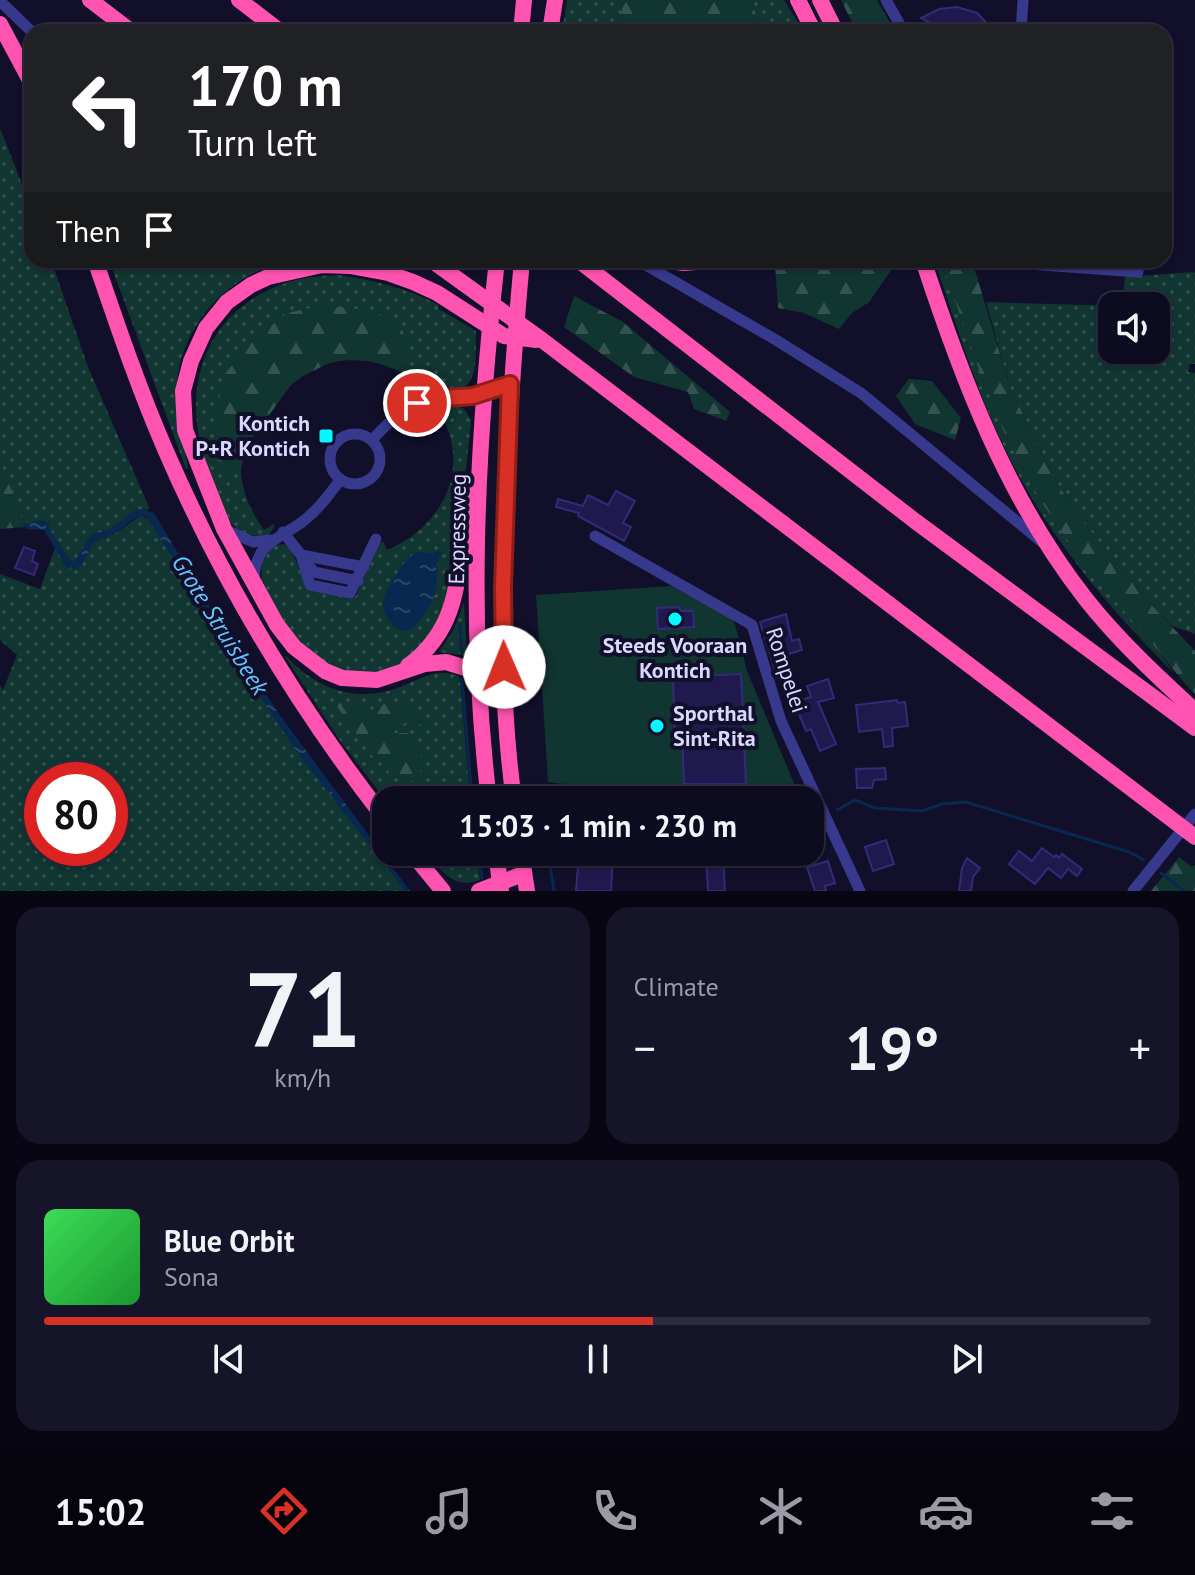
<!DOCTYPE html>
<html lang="en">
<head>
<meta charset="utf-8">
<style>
  body { margin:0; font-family:"PT Sans",sans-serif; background:#161429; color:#f1f3f6; height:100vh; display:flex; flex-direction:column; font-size:30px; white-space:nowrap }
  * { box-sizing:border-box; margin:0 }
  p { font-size:26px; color:#9a9ba5 }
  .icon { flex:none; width:44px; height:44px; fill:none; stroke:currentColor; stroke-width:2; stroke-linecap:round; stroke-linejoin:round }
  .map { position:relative; height:891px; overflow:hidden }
  .sheet { display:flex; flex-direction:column; gap:16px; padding:16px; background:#070612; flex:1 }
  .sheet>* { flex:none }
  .top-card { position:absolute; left:24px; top:24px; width:1148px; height:244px; border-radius:24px; box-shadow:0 2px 6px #0004,0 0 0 2px #2d2b3e; background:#202124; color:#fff; overflow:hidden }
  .tools { position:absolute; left:1098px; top:292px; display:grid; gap:16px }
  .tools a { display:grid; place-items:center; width:72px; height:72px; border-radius:16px; background:#0d0b20; box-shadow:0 2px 6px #0004,0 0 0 2px #2d2b3e; font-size:40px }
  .speed { position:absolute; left:24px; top:762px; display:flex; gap:16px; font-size:40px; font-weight:700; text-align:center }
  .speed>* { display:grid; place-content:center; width:104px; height:104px; border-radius:50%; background:#0d0b20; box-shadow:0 2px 6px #0004,0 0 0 2px #2d2b3e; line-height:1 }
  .speed .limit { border:12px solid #d22; background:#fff; color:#111 }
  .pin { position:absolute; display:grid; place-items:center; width:68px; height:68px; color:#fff; margin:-34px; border:4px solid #fff; border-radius:50%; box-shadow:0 2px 8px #0007 }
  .me { position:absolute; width:88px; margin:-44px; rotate:359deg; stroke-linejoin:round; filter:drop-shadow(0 0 6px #0008) }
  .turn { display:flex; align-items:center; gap:28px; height:168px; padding:0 32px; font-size:36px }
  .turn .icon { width:104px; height:104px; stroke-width:2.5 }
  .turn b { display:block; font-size:56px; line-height:68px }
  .then { display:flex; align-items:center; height:76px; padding:0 32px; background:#0003; gap:16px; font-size:30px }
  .big { font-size:60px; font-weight:800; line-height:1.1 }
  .sheet .widget { flex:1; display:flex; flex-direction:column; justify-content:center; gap:12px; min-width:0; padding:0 28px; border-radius:24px; background:#161429 }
  .sheet .dial { align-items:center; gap:0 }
  .dial b { font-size:104px; line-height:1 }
  .song { display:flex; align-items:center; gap:24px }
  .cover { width:96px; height:96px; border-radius:12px; background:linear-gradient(135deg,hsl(130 70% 55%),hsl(130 70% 35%)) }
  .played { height:8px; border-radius:4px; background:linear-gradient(90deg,#d93025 55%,#2d2b3e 55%) }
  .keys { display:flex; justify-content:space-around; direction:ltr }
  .heat { display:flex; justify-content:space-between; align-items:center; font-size:44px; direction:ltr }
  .sheet .tiles { flex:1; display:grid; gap:16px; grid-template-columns:1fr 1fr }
  .widget:last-child { grid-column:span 2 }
  .trip { position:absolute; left:372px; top:786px; width:452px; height:80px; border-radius:24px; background:#0d0b20; box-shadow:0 2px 6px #0004,0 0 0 2px #2d2b3e; font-weight:800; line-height:80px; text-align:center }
  .tab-bar { display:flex; height:128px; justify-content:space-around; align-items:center; background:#05040d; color:#9a9ba5 }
  .tab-bar .icon { width:56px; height:56px }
  .tab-bar .active { color:#d93025 }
  .tab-bar b { font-size:36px; color:#f1f3f6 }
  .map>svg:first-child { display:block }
  .grass { fill:url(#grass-dots); fill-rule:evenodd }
  .forest { fill:url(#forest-firs) }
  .park { fill:#113531 }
  .water { fill:url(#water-ripples) }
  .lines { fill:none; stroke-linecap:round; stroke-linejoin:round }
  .stream { stroke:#09284f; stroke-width:3 }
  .building { fill:#20194d; stroke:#342a7a; stroke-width:2 }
  .minor { stroke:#37398d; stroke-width:11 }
  .highway { stroke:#ff53b2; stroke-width:16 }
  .route-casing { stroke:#8d1f18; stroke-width:20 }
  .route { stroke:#d93025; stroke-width:14 }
  .poi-dot { fill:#04f8ff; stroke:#110f2a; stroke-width:3 }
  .labels { text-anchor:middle; stroke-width:8; stroke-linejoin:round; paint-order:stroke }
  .poi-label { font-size:22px; font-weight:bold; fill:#dad8ff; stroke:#110f2a; text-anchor:end }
  .street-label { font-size:22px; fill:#dad8ff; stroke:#110f2a }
  .water-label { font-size:24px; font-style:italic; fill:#66c3ff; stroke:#110f2a }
</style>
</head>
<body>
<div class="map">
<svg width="1195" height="891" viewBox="0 0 1195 891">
  <defs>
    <pattern id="grass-dots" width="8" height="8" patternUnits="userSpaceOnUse" patternTransform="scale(2)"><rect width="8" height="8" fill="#113531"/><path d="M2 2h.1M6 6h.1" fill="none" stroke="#335250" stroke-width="1.8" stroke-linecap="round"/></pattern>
    <pattern id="forest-firs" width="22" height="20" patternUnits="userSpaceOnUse" patternTransform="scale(2)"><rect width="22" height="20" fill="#113531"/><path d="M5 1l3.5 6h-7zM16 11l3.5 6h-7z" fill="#335250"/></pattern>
    <pattern id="water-ripples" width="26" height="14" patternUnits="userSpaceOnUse" patternTransform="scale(2)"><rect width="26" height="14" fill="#09284f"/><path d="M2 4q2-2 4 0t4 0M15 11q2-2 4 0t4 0" fill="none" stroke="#2c4669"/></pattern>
  </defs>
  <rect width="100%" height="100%" fill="#110f2a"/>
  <g class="grass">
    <path d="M 567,0 L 623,0 L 619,32 L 562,32 Z"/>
    <path d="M 750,0 L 784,0 L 804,32 L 764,32 Z"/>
    <path d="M 0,128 L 32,210 L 32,260 L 51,260 L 88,367 L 149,507 L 148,510 L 142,509 L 127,516 L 111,529 L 92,535 L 73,563 C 63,550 52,537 45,521 L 24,524 L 0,462 Z"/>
    <path d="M 109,260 L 294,260 C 234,270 183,320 177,382 C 175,411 183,440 188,468 L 186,469 Z"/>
    <path d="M 934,260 L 942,260 L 987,390 L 1023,470 L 1175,674 C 1105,605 1041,528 1000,438 C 973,381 955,320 934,260 Z"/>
    <path d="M 1193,272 L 1195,273 L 1195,364 L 1190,364 L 1188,372 L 1195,373 L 1195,634 L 1172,626 L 1143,596 L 1075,512 L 1049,469 L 1010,387 L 986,302 L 1120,306 L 1112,306 L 1112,350 L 1156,350 L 1156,306 L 1122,306 L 1125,277 Z"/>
    <path d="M 338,275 C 374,280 406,288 439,305 L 438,308 L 476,331 C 475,349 480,382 460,390 C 446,395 429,393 415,398 L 402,385 L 407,376 C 371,353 324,354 292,384 C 284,392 277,404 270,414 C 262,425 250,437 245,449 C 234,476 248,508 264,530 L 274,524 L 274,527 L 268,536 C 257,536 248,536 239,530 C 223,521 218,493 211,476 C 177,396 200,310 289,282 C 305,277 322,276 338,275 Z"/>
    <path d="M 438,403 C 454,403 465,404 471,421 L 456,565 L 445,614 L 411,660 L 380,673 L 355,674 L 332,667 L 299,641 L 282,620 L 261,583 L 262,561 L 273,546 L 284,544 L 292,551 L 307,588 L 350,599 L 356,596 L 378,546 L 383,541 L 387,550 C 439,528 470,475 444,420 L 435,423 L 431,415 L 432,408 Z"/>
    <path d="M 141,515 L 150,520 L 204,611 L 405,891 L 0,891 L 0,685 L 3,690 L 17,655 L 0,640 L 0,574 L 40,589 L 55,548 L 66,567 L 81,566 L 94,541 L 116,533 ZM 42,780 L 110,780 L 110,848 L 42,848 Z"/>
    <path d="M 464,602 L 467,656 L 439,652 L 454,629 Z"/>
    <path d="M 286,656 C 316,689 357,704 400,687 C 420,679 439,666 460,677 L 470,800 L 386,801 L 341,742 L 285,657 Z"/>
    <path d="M 426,852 L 477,852 L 480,880 C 454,890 441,871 426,852 Z"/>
  </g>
  <g class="forest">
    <path d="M 623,0 L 750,0 L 764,32 L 619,32 Z"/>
    <path d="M 841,0 L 877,0 L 895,32 L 857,32 Z"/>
    <path d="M 780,260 L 889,260 L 892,269 L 869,302 L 852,313 L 839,329 L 804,313 L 778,308 L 775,264 Z"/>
    <path d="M 942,260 L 972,260 L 1010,387 L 1049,469 L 1075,512 L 1143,596 L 1195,651 L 1195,694 C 1176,675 1161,653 1143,633 C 1099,582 1056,531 1024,471 C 988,404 965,331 942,260 Z"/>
    <path d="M 574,296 L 623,322 L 730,412 L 726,421 L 694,409 L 688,392 L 634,377 L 564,327 Z"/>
    <path d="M 319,306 C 341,306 383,309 400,327 C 405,332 407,344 410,351 L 398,370 L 371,361 L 347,360 L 331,362 L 303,376 L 291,385 L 245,448 L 242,465 L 225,486 L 215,417 L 225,374 L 252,341 L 287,313 Z"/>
    <path d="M 909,379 L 932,381 L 961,418 L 955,440 L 915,424 L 896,396 Z"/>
    <path d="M 0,462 L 1,462 L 25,527 L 0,529 Z"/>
    <path d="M 404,702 L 428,719 L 430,725 L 393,724 L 386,728 L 387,733 L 408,733 L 420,751 L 422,759 L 415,760 L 414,763 L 423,774 L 420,781 L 405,781 L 390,774 L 386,767 L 373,757 L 336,705 L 340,703 L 373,710 L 380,705 Z"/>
    <path d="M 1179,857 L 1192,867 L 1195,865 L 1195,891 L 1151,891 Z"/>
  </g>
  <path class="park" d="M 671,586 L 728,615 L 735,624 L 747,671 L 801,800 L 690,800 L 548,782 L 536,595 Z"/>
  <g class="water">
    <path d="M 142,509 L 154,513 L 214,613 L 279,714 L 410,891 L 405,891 L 299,755 L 237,663 L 147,517 C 132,513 126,529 113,534 C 107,537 100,538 94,541 L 81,566 L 75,570 L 66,567 L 44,530 L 26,529 L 24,524 L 41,520 L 48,523 C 53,538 63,551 73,563 L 92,535 L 111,529 L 133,511 Z"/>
    <path d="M 440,550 L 442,553 C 434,562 439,573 437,584 C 435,600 419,631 401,631 C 393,626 384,616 383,606 C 383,593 404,557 416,553 C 426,551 431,556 440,550 Z"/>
  </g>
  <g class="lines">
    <g class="stream">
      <path d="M 460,624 L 461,652"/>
      <path d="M 462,679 L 472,800"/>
      <path d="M 540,800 L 540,790 L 549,786 L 657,800"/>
      <path d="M 837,810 L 855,800 L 875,808 L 922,811 L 942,804 L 966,802 L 1129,852 L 1144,860"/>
      <path d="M 810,819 L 819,819"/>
      <path d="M 478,852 L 482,878"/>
      <path d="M 548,852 L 554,891"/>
      <path d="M 1161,873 L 1184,891"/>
    </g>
  </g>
  <g class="building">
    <path d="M 957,7 L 977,13 L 995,32 L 948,32 L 921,18 L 939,9 Z"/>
    <path d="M 616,491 L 635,501 L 623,523 L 631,527 L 624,541 L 578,516 L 579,513 L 556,507 L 558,499 L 583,506 L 588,495 L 608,505 Z"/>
    <path d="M 24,547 L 35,551 L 32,561 L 38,564 L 34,575 L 15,568 Z"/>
    <path d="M 680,607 L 680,611 L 693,611 L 694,627 L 658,629 L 657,608 Z"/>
    <path d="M 786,614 L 792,641 L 799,639 L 802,650 L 778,657 L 783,676 L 777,678 L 760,622 Z"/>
    <path d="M 741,674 L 746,784 L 684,784 L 682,729 L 675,729 L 673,677 Z"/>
    <path d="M 828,679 L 834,698 L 818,702 L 836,744 L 820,751 L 811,729 L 806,731 L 794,702 L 811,697 L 807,686 Z"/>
    <path d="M 897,700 L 898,703 L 905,702 L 908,726 L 892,728 L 893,746 L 884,747 L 882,729 L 859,732 L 856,705 Z"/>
    <path d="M 885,768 L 886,779 L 874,780 L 872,788 L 857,788 L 856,769 Z"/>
    <path d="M 886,840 L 894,864 L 873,871 L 865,847 Z"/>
    <path d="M 1042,848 L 1054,857 L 1056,855 L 1059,858 L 1062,854 L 1082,869 L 1077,876 L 1068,869 L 1061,878 L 1048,868 L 1035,884 L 1009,864 L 1019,851 L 1032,861 Z"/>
    <path d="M 579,852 L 613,852 L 611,891 L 576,891 Z"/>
    <path d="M 723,854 L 725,891 L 708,891 L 706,855 Z"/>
    <path d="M 967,858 L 980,868 L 973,877 L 971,891 L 959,891 L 962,868 Z"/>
    <path d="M 828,861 L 835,883 L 825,886 L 826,891 L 815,891 L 807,867 Z"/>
  </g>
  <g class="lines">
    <g class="minor">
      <path d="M 886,0 L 904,32"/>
      <path d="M 0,1 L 32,32"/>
      <path d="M 1021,32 L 1023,0"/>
      <path d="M 637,260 L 776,340 L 861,393 L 1043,543"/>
      <path d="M 1028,264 L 1138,272 L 1138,260"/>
      <circle cx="355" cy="459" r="25"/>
      <path d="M 372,440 C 392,418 411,400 441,398 C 456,396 470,397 485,391"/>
      <path d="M 226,530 L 253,542 L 271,540"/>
      <path d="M 283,532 L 301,555 L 364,567"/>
      <path d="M 595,536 L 752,625 L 781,721 L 860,891"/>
      <path d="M 301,555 L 310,585 L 350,593 L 376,539"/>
      <path d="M 306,562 L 314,572 L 358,581"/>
      <path d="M 254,582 C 254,543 276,541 302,522 C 317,511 329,495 340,480"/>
      <path d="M 1133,891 L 1195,814"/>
    </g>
    <g class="highway">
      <path d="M 90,0 L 132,32"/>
      <path d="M 239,0 L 281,32"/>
      <path d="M 798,0 L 814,32"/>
      <path d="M 820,0 L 836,32"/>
      <path d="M 0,24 L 32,84"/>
      <path d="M 521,32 L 524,0"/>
      <path d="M 550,32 L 555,0"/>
      <path d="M 95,260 C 117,324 138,387 165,449 C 222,581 297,706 386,820"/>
      <path d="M 431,260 L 542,340 L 1195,837"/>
      <path d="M 578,260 L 915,521 L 1195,728"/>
      <path d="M 662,260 L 684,263 L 719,260"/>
      <path d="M 923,260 C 962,379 1007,498 1085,598 C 1117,639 1157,676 1195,711"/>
      <path d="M 408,666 C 473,618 453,549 471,482"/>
      <path d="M 504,694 L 478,672 L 446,662 L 425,664 L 377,680 L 342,678 L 325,671 L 294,647 L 277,625 L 224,529 L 185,430 L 183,391 L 191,361 L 206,328 L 227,302 L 251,285 L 268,277 L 322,265 L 350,266 L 388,273 L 413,282 L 437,293 L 504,336 L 536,340"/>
      <path d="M 489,800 C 467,621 477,439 497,260"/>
      <path d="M 514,800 C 501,708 502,614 505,521 C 508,433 514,347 522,260"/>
      <path d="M 411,852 L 443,891"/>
      <path d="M 496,852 L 501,891"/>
      <path d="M 521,852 L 527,891"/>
      <path d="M 479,891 L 523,874"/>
    </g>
  </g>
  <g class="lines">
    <g class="route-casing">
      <path id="route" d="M 417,403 L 430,399 L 473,396 L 510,384 L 503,587 L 504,667"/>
    </g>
    <use href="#route" class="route"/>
  </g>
  <g class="poi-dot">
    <rect x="318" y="428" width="16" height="16" rx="4"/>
    <circle cx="675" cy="619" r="8"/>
    <circle cx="657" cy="726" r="8"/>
  </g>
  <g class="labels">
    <g class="poi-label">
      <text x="310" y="431">Kontich<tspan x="310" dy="25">P+R Kontich</tspan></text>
      <text x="675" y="653" text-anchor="middle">Steeds Vooraan<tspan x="675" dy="25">Kontich</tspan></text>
      <text x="673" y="721" text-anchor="start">Sporthal<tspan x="673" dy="25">Sint-Rita</tspan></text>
    </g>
    <g class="street-label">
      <text transform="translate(457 529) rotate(-89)" y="8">Expressweg</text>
      <text transform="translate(787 670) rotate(72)" y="8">Rompelei</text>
    </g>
    <g class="water-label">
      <text transform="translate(220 625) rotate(58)" y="8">Grote Struisbeek</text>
    </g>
  </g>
</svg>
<div class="tools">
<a><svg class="icon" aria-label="sound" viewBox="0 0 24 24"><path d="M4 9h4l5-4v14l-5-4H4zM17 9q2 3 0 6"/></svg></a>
</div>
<div class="speed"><div class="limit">80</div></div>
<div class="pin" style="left:417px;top:403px;background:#d93025"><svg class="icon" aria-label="arrive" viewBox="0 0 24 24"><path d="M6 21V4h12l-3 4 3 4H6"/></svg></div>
<svg class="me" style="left:504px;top:667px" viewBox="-20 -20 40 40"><circle r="19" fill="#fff"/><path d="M0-13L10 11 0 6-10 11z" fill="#d93025"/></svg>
<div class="trip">15:03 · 1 min · 230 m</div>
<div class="top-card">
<div class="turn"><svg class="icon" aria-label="left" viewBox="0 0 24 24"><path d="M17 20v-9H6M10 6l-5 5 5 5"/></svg><div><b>170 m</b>Turn left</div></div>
<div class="then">Then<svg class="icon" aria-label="arrive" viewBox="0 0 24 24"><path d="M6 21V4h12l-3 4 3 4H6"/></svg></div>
</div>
</div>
<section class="sheet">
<div class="tiles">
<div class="widget dial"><b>71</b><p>km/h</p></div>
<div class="widget"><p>Climate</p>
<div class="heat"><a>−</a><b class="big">19°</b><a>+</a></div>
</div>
<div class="widget">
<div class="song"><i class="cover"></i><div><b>Blue Orbit</b><p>Sona</p></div></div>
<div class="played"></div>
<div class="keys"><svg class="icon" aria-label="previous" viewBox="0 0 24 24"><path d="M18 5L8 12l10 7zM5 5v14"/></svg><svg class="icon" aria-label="pause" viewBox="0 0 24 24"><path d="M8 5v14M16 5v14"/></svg><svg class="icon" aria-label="next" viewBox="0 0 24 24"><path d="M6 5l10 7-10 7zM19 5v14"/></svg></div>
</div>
</div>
</section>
<nav class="tab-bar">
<b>15:02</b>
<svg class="icon active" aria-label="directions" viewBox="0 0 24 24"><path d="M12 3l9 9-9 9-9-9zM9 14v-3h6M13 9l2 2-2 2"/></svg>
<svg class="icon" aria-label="music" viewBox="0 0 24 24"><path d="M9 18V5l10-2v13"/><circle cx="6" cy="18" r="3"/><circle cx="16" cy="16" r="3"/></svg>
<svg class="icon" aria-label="phone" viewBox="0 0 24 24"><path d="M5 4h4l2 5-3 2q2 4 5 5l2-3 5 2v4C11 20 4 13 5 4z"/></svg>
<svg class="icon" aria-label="climate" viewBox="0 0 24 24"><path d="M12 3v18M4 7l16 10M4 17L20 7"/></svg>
<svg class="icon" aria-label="car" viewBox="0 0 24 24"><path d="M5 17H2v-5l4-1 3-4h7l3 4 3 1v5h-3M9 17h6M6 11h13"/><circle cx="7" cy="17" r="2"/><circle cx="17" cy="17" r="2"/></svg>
<svg class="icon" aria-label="filters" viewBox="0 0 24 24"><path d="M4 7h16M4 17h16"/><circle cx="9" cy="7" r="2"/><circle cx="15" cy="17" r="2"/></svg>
</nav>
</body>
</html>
